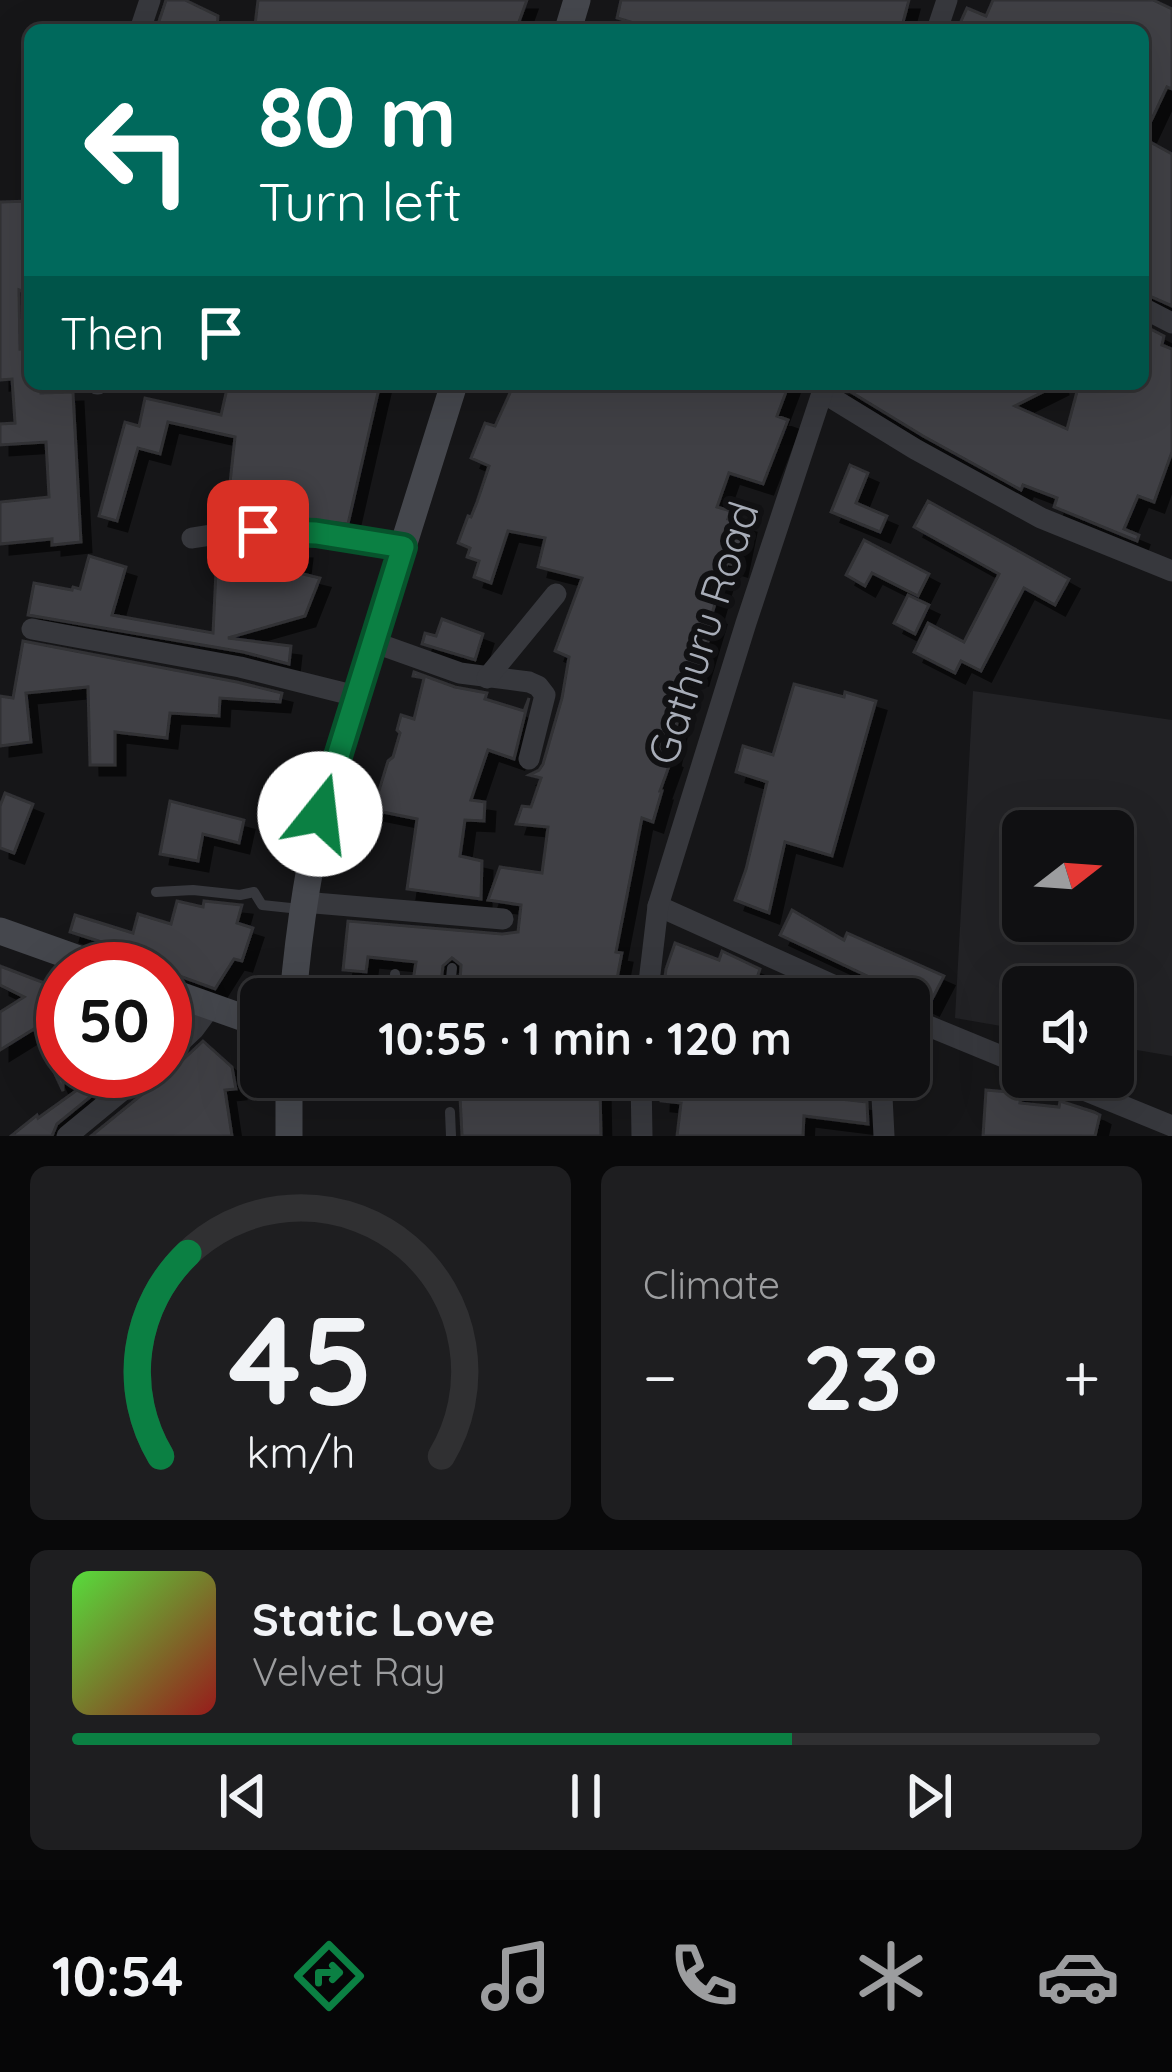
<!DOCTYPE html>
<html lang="en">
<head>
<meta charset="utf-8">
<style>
  body { margin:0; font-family:Quicksand,sans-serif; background:#1e1e20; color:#f1f3f6; height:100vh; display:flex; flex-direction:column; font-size:45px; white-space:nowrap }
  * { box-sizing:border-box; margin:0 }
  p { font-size:39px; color:#9c9d9f }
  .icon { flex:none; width:66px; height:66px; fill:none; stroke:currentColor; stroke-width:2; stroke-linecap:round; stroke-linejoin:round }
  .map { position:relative; height:1136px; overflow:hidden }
  .drawer { display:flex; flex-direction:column; gap:30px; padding:30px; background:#09090a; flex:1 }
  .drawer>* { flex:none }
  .guide { position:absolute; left:24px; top:24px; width:1125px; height:366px; border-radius:18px; box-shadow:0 12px 48px #0002,0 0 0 3px #303032; background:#00695c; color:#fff; overflow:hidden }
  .needle { width:78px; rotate:73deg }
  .controls { position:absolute; left:1002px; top:810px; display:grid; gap:24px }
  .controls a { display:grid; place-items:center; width:132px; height:132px; border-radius:18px; background:#101012; box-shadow:0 12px 48px #0002,0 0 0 3px #303032; font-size:60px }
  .speed { position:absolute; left:36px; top:942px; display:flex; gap:24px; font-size:60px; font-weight:700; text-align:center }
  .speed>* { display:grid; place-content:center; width:156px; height:156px; border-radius:50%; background:#101012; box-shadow:0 12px 48px #0002,0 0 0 3px #303032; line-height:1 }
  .speed .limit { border:18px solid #d22; background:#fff; color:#111 }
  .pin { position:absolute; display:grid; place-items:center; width:102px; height:102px; color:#fff; margin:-51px; border-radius:24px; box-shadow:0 6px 18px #0006 }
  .me { position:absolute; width:132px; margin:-66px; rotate:16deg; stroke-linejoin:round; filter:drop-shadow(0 0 9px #0008) }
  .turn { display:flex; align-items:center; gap:42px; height:252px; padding:0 36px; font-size:54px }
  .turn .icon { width:156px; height:156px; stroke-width:2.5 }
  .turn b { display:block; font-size:84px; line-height:102px }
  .then { display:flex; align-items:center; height:114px; padding:0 36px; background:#0003; gap:24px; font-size:45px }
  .big { font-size:90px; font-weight:800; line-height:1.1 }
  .drawer .card { flex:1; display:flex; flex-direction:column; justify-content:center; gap:18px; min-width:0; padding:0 42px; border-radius:18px; background:#1e1e20 }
  .drawer .dial { align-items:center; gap:0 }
  .dial svg { height:312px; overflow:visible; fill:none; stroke:#303032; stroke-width:7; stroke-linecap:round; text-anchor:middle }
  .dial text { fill:#f1f3f6; stroke:none }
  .song { display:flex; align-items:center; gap:36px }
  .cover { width:144px; height:144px; border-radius:18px; background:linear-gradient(135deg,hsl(110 70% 55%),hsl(0 70% 35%)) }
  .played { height:12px; border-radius:6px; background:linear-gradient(90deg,#0b8043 70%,#303032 70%) }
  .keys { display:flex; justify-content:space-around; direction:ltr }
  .heat { display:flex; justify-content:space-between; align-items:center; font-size:66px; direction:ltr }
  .drawer .tiles { flex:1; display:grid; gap:30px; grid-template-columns:1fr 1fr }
  .card:last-child { grid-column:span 2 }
  .trip { position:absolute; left:240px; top:978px; width:690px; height:120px; border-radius:18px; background:#101012; box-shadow:0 12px 48px #0002,0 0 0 3px #303032; font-weight:800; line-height:120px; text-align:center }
  .tabs { display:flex; height:192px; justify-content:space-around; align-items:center; background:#060607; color:#9c9d9f }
  .tabs .icon { width:84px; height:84px }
  .tabs .on { color:#0b8043 }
  .tabs b { font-size:54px; color:#f1f3f6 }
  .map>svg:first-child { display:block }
  .built { fill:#222225; fill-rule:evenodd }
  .building { fill:#404145; stroke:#303034; stroke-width:3; filter:url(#shadow) }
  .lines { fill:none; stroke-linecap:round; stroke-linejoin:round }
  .lane { stroke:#37383d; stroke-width:10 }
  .street { stroke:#37383d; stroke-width:21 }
  .secondary { stroke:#45474d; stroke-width:27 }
  .route-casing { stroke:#07532c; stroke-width:30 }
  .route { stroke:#0b8043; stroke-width:21 }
  .labels { text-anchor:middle; stroke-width:12; stroke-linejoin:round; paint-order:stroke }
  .street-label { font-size:42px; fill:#a8adb8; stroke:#111113 }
</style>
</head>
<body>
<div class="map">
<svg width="1172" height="1136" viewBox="0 0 1172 1136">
  <defs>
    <filter id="shadow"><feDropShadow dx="10" dy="10" stdDeviation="0" flood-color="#0009"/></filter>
  </defs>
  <rect width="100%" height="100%" fill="#161618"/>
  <path class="built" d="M 973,691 L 1172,720 L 1172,1056 L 1113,1046 L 1113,987 L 1023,987 L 1023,1030 L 955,1018 ZM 1023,831 L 1113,831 L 1113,921 L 1023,921 Z"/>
  <g class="building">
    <path d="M 166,0 L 185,0 L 218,16 L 217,30 L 156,30 Z"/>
    <path d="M 258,0 L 527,0 L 516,30 L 264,30 L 265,27 L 255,25 Z"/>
    <path d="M 621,0 L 909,0 L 901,30 L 657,30 L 617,18 Z"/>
    <path d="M 993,0 L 1153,0 L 1172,9 L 1172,89 L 1167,87 L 1143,138 L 1143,30 L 957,30 L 967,8 L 986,16 Z"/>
    <path d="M 1143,138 L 1172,154 L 1172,306 L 1143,293 Z"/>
    <path d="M 30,201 L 30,294 L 19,290 L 20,349 L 30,348 L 30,384 L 40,384 L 41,393 L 73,392 L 81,542 L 52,545 L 52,539 L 0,544 L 0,502 L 49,497 L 46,442 L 0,445 L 0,424 L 15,423 L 12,379 L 0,380 L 0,202 Z"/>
    <path d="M 1143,325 L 1164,336 L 1162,345 L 1172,349 L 1172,452 L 1154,502 L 1138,496 L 1124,529 L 1139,535 L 1137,541 L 1054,507 L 1057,498 L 1023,485 L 1021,490 L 923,436 L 841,386 L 1059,384 L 1015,406 L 1067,429 L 1079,384 L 1143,384 Z"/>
    <path d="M 228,384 L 380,384 L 348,524 L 271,517 L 226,519 L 235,437 L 168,422 L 160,454 L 138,448 L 117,521 L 99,516 L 125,422 L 139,426 L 145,398 L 221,415 Z"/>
    <path d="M 514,384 L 789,384 L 777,416 L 788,420 L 763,484 L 729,473 L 717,507 L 731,511 L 728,519 L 746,523 L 737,566 L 727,563 L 712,614 L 716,615 L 698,675 L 685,671 L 674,713 L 679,714 L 670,757 L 672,758 L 660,791 L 662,791 L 653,822 L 642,818 L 616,952 L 622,953 L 613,999 L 459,999 L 461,965 L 452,958 L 443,966 L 439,999 L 410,999 L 416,962 L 368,957 L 366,972 L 343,970 L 348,921 L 502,934 L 518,932 L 521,905 L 488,900 L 500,867 L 542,873 L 548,827 L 516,824 L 522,806 L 531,807 L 541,778 L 529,775 L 539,770 L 543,764 L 562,698 L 569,657 L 555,651 L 582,578 L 538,567 L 545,538 L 508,531 L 491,583 L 474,577 L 479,561 L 467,557 L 470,548 L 458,543 L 468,516 L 471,517 L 477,502 L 489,466 L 471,458 L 485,423 L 495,426 Z"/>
    <path d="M 850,465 L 868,473 L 856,503 L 887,516 L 880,532 L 831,512 Z"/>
    <path d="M 928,501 L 1069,579 L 1055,605 L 1024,588 L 981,671 L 961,661 L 955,673 L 914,652 L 928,623 L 964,642 L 999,574 L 914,527 Z"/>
    <path d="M 864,540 L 929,574 L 918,596 L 872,573 L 865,586 L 846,575 Z"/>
    <path d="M 245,547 L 302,549 L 299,573 L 320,578 L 305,616 L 228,638 L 291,646 L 289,664 L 243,652 L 28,615 L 34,583 L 72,590 L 73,587 L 80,589 L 89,556 L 126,567 L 112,615 L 213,633 L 217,550 Z"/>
    <path d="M 908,595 L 929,605 L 915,634 L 894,623 Z"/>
    <path d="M 442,619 L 483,634 L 475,660 L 422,644 L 425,633 L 436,636 Z"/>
    <path d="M 23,641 L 237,682 L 282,693 L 280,702 L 220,698 L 219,716 L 170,713 L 167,738 L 115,732 L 115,765 L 90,765 L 88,687 L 26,693 L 31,742 L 0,746 L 0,696 L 13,698 Z"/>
    <path d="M 414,672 L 455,687 L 487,693 L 485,699 L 524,711 L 529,698 L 514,759 L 488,750 L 471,800 L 485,802 L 484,821 L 465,820 L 460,856 L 482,861 L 481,899 L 407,889 L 417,819 L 373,810 L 388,761 L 393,757 L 400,733 L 397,730 L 401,715 L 414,719 L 424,678 L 413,676 Z"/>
    <path d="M 794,684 L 844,697 L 845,692 L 876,701 L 832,856 L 785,842 L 769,913 L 735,900 L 746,869 L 767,782 L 736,772 L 743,746 L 773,755 Z"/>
    <path d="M 5,793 L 33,804 L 14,853 L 0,848 L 0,806 Z"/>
    <path d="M 170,801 L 244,820 L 239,843 L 203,834 L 198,861 L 160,854 Z"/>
    <path d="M 177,901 L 203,907 L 204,901 L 242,905 L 237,923 L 253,928 L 242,961 L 234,959 L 215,989 L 122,955 L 124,949 L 70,932 L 75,915 L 133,933 L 138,914 L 171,924 Z"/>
    <path d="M 792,910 L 844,940 L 847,933 L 944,976 L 929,1005 L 780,935 Z"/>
    <path d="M 675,943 L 719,960 L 722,951 L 760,969 L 757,978 L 806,999 L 662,999 L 666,969 Z"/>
    <path d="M 0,966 L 63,990 L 63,1071 L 122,1071 L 57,1124 L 52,1136 L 11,1136 L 37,1115 L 38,1118 L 84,1085 L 63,1074 L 63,1091 L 34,1029 L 0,1050 L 0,1012 L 24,997 L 0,985 Z"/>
    <path d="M 203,1041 L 232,1067 L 236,1089 L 225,1090 L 232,1136 L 91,1136 L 156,1083 L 161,1071 L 174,1068 Z"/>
    <path d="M 459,1077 L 533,1077 L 533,1086 L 600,1084 L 601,1136 L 462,1136 Z"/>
    <path d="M 662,1077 L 789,1077 L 787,1093 L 867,1102 L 868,1124 L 804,1116 L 803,1136 L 677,1136 L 681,1103 L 661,1101 Z"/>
    <path d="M 986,1090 L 1021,1093 L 1020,1103 L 1059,1107 L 1060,1101 L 1094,1112 L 1100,1115 L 1095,1136 L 983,1136 Z"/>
  </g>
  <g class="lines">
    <g class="lane">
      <path d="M 156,892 L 193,890 L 240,895 L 254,892 L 262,905 L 300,909"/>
      <path d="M 395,974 L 396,999"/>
      <path d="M 449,999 L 452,968"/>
      <path d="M 450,1112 L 451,1136"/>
    </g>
    <g class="street">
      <path d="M 140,30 L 150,0"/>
      <path d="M 937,30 L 947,0"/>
      <path d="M 1143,308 L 1172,323"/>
      <path d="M 97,384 L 98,384"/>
      <path d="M 822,392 L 915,449 L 1041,518 L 1172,571"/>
      <path d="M 192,538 C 263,525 332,536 403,547"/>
      <path d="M 32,629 L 240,667 L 356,696"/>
      <path d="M 373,642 L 460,673 L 529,682 L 538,686 L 545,695 L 529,759"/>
      <path d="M 487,678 L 556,594"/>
      <path d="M 303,902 L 503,919"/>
      <path d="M 658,906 L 864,999"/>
      <path d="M 647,999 L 658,906 L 746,623 L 825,384"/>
      <path d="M 909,1018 L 1023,1065"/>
      <path d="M 165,1056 L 194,1029 L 211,1006"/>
      <path d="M 641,1077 L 642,1136"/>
      <path d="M 881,1077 L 884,1136"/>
      <path d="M 1052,1077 L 1172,1126"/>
      <path d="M 67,1136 L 146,1071"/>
    </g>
    <g class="secondary">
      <path d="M 568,30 L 577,0"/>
      <path d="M 0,931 L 107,969"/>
      <path d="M 165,990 L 261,1024"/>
      <path d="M 293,999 C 299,926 310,856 328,785 L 454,384"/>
      <path d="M 289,1136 L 289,1077"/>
    </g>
  </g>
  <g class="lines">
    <g class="route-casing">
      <path id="route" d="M 258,531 L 316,533 L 403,547 L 320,814"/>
    </g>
    <use href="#route" class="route"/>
  </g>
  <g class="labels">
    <g class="street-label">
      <text transform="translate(703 633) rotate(-72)" y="15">Gathuru Road</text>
    </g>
  </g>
</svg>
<div class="controls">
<a><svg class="needle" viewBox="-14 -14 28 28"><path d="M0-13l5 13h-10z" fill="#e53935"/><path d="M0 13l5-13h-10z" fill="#9c9d9f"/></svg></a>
<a><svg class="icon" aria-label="sound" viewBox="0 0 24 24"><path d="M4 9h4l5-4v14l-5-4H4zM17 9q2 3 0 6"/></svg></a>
</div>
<div class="speed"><div class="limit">50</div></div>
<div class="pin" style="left:258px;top:531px;background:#d93025"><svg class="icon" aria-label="arrive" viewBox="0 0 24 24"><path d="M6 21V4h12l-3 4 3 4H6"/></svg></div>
<svg class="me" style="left:320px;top:814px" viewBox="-20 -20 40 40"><circle r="19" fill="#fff"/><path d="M0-13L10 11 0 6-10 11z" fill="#0b8043"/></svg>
<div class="trip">10:55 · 1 min · 120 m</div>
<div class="guide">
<div class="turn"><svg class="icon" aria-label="left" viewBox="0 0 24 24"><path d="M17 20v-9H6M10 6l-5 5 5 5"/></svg><div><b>80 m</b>Turn left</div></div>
<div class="then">Then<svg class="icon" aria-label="arrive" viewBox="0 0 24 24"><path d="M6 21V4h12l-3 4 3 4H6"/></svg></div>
</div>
</div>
<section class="drawer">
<div class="tiles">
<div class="card dial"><svg viewBox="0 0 100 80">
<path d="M14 69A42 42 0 1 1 86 69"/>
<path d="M14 69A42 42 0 0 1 21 17" stroke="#0b8043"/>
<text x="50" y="56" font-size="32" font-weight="700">45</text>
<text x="50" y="72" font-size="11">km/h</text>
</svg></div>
<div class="card"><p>Climate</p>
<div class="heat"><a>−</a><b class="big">23°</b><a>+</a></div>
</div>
<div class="card">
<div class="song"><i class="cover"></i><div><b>Static Love</b><p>Velvet Ray</p></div></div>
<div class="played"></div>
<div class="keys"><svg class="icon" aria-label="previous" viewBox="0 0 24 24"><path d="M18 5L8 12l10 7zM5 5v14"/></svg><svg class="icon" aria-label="pause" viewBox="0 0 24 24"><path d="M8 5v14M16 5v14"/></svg><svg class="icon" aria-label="next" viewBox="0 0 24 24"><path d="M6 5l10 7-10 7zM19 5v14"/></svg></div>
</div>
</div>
</section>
<nav class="tabs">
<b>10:54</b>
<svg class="icon on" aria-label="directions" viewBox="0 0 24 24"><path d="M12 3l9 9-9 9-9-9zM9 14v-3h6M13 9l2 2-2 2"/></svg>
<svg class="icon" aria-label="music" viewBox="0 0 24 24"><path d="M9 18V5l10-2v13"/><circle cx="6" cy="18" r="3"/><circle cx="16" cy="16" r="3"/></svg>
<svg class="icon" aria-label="phone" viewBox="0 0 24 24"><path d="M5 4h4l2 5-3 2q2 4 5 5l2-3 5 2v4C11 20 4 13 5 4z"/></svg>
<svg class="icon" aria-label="climate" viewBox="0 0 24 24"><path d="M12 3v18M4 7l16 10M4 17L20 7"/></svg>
<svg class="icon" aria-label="car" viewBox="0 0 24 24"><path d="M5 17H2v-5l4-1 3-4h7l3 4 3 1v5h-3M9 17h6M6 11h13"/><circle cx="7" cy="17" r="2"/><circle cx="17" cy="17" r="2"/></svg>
</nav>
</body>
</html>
